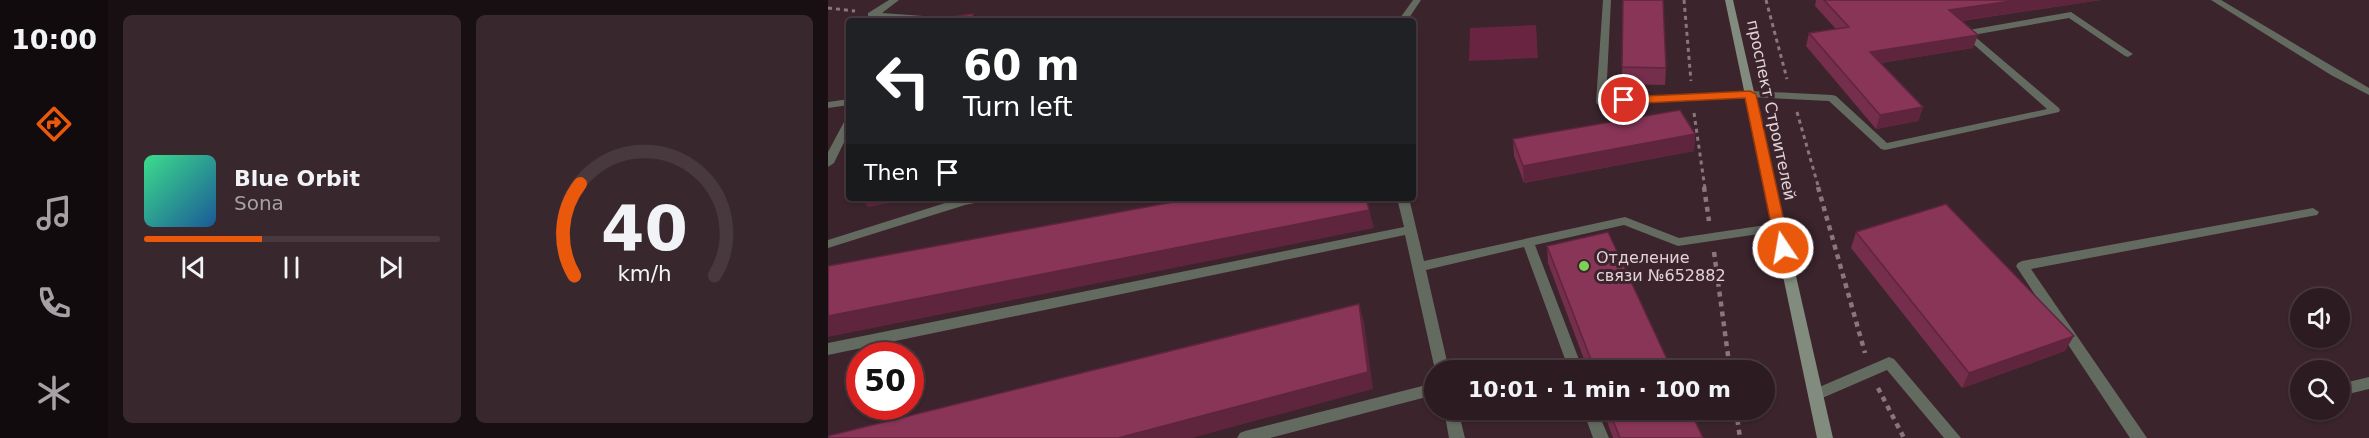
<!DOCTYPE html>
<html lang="en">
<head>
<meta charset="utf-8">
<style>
  body { margin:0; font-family:"DejaVu Sans",sans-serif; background:#38282e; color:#f1f3f6; height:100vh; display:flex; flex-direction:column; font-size:22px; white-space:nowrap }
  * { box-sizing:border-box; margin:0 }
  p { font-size:20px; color:#a6a1a5 }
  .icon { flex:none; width:33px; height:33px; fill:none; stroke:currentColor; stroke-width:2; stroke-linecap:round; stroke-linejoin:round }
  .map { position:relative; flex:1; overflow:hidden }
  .drawer { display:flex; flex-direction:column; gap:15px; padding:15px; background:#180f12; width:720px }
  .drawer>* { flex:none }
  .top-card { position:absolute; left:18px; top:18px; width:570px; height:183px; border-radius:6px; box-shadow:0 2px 4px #0004,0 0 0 2px #48393f; background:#202124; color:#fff; overflow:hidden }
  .buttons { position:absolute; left:1462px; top:288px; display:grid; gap:12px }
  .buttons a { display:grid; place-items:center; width:60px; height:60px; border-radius:50%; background:#2c1b21; box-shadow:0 2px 4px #0004,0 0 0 2px #48393f; font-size:30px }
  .speed { position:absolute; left:18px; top:342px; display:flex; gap:12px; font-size:30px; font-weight:700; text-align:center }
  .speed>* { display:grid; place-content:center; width:78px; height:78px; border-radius:50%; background:#2c1b21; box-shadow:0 2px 4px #0004,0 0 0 2px #48393f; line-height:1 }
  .speed .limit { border:9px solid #d22; background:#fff; color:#111 }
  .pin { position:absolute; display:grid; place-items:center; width:51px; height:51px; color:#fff; margin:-26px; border:3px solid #fff; border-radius:50%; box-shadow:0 2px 6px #0007 }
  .me { position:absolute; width:66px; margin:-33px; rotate:348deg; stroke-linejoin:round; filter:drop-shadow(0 0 4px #0008) }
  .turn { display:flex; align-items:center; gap:21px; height:126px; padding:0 18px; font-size:27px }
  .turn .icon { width:78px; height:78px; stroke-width:2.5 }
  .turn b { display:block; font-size:42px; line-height:51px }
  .then { display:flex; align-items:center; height:57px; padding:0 18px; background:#0003; gap:12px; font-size:22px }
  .drawer .card { flex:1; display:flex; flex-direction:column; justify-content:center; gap:9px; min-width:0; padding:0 21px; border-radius:9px; background:#38282e }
  .drawer .dial { align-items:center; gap:0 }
  .dial svg { height:156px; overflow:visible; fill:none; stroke:#48393f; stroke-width:7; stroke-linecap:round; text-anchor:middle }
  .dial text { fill:#f1f3f6; stroke:none }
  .song { display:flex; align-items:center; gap:18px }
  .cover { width:72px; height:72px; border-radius:9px; background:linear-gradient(135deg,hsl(150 70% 55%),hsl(210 70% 35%)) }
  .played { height:6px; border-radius:3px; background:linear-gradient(90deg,#ea580c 40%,#48393f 40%) }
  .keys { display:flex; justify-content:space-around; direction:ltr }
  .drawer .tiles { flex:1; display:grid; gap:15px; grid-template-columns:repeat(2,1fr) }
  .trip { position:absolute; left:596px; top:360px; width:351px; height:60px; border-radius:30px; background:#2c1b21; box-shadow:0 2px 4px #0004,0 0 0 2px #48393f; font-weight:700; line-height:60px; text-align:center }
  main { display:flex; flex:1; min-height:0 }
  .tabs { display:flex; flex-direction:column; width:108px; justify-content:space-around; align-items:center; background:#120b0d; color:#a6a1a5 }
  .tabs .icon { width:42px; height:42px }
  .tabs .selected { color:#ea580c }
  .tabs b { font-size:27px; color:#f1f3f6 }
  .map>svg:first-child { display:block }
  .green { fill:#692441 }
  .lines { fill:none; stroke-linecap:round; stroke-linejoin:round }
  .path-far1 { stroke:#8a767c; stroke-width:3; stroke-dasharray:4 4; stroke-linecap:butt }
  .path { stroke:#8a767c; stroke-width:4.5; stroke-dasharray:5 5; stroke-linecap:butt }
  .service { fill:#636a60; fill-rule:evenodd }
  .secondary { fill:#828c7e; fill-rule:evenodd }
  .wall { fill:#752e4b }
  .shaded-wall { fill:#5f253d }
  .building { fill:#883557; stroke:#5f253d; stroke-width:1.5 }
  .route { fill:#ea580c; stroke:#983908; stroke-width:1.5 }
  .poi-dot { fill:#7bd156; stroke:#3b242c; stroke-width:2 }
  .labels { text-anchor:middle; stroke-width:6; stroke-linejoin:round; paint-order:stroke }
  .street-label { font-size:16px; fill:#e3d3d8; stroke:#3b242c }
  .poi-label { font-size:16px; fill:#e3d3d8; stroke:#3b242c; text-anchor:start }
</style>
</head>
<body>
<main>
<nav class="tabs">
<b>10:00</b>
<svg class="icon selected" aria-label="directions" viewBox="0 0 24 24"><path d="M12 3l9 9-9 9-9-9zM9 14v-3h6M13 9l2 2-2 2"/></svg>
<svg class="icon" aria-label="music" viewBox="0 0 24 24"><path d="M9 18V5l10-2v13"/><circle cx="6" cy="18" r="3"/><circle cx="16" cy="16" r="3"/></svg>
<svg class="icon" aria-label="phone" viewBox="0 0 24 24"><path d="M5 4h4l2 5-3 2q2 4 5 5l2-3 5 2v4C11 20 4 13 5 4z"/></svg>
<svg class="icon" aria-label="climate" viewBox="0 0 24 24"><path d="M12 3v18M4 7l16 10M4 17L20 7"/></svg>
</nav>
<section class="drawer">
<div class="tiles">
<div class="card">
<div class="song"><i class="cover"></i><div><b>Blue Orbit</b><p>Sona</p></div></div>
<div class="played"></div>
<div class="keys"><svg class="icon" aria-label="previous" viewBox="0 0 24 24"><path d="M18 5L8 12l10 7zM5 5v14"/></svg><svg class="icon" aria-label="pause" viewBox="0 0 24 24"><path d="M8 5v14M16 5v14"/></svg><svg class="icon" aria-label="next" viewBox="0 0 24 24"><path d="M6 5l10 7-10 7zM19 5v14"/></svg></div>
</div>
<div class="card dial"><svg viewBox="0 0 100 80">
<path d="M14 69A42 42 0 1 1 86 69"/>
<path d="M14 69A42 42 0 0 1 17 22" stroke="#ea580c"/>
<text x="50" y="56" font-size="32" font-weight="700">40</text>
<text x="50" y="72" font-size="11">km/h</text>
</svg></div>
</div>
</section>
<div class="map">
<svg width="1541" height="438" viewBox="0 0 1541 438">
  <rect width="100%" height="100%" fill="#3b242c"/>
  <path class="green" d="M 708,25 L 710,58 L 641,61 L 642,28 Z"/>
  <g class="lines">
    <g class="path-far1">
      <path d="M 856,0 L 863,81"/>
      <path d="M 938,0 L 959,79"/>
      <path d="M 0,8 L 27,11"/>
      <path d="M 969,112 L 991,189"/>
      <path d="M 866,113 L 877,189"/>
    </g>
    <g class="path">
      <path d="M 876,187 L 881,221"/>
      <path d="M 990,187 L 1037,353"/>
      <path d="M 886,252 L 902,370"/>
      <path d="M 1050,388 L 1076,438"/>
      <path d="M 908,410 L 912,438"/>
    </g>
    <g class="service">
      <path d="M 61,0 L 71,0 L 54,13 L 123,18 L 127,21 L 40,19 L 40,13 Z"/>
      <path d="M 585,0 L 593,0 L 579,21 L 570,21 Z"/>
      <path d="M 775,0 L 783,0 L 778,99 L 922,91 L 1004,95 L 1008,96 L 1059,143 L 1219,109 L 1135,35 L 1135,31 L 1243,12 L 1305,54 L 1300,57 L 1297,56 L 1241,18 L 1145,35 L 1231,108 L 1232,110 L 1231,112 L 1057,150 L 1053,149 L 1001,101 L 922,97 L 769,104 L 768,102 Z"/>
      <path d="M 1383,0 L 1393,0 L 1541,88 L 1541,95 L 1503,75 Z"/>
      <path d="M 21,99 L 21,105 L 0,108 L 0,102 Z"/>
      <path d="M 21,119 L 21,132 L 6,163 L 0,167 L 0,152 L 16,122 Z"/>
      <path d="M 133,198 L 159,198 L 157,201 L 137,205 L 0,248 L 0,240 Z"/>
      <path d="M 569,198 L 581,198 L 596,261 L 797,217 L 851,238 L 951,223 L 957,227 L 951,231 L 850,246 L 796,225 L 707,245 L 755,370 L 741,370 L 696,247 L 598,270 L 621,370 L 607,370 L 577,235 L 0,355 L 0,343 L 576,227 Z"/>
      <path d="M 1485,208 L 1491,212 L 1489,215 L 1203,269 L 1319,438 L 1302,438 L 1188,266 L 1190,263 L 1194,261 Z"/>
      <path d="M 1061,357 L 1066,359 L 1133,438 L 1116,438 L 1059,370 L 992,399 L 987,401 L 982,399 L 980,395 L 982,391 Z"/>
      <path d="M 1541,377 L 1541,389 L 1516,395 L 1512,394 L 1512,384 Z"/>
      <path d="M 606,383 L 606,395 L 442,438 L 409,438 L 412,433 L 417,431 Z"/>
      <path d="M 616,410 L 630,410 L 637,438 L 621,438 Z"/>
      <path d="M 755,410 L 769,410 L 781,438 L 765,438 Z"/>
    </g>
    <path class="secondary" d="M 897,0 L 905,0 L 1005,438 L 989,438 Z"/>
  </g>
  <g class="wall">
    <path d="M 795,0 L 838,68 L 837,85 L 794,84 Z"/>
    <path d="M 988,0 L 1273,0 L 1134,21 L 1145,48 L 1053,63 L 1095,107 L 1090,121 L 1048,129 L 978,46 L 981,33 L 1008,29 L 987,6 Z"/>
    <path d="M 867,134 L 866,151 L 696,183 L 686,156 L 685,139 Z"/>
    <path d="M 1028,232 L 1237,351 L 1134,388 L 1023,248 Z"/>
    <path d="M 719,246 L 844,370 L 760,370 L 720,263 Z"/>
    <path d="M 775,410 L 862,410 L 875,438 L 785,438 Z"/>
  </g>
  <g class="shaded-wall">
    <path d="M 1190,0 L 1273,0 L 1117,23 L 1121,10 Z"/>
    <path d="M 145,14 L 149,21 L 142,21 Z"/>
    <path d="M 1150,35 L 1145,48 L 1039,65 L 1042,52 Z"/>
    <path d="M 1095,107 L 1090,121 L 1048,129 L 1052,115 Z"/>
    <path d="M 867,134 L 866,151 L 696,183 L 695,166 Z"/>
    <path d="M 33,198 L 90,198 L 40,207 Z"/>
    <path d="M 538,198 L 546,228 L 0,337 L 0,316 Z"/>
    <path d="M 531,304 L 536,322 L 545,389 L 364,438 L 290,438 Z"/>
    <path d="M 1246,336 L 1237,351 L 1134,388 L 1141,373 Z"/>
  </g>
  <g class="building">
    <path d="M 795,0 L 835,0 L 838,68 L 794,67 Z"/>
    <path d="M 996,0 L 1190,0 L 1121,10 L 1150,35 L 1042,52 L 1095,107 L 1052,115 L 981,33 L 1021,27 Z"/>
    <path d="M 145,14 L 142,21 L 95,21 Z"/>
    <path d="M 852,110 L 867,134 L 695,166 L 685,139 Z"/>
    <path d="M 367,198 L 538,198 L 541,210 L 0,316 L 0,266 Z"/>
    <path d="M 1118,204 L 1246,336 L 1141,373 L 1028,232 Z"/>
    <path d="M 780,232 L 844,370 L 767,370 L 719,246 Z"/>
    <path d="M 531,304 L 540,372 L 290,438 L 0,438 L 0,436 Z"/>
    <path d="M 781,410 L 862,410 L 875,438 L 792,438 Z"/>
  </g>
  <path class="route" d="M 922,91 L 928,94 L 962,248 L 955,253 L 948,248 L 917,98 L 796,104 L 790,100 L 796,97 Z"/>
  <circle class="poi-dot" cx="756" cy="266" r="6"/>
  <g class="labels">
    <g class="street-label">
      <text transform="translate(944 110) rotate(78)" y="6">проспект Строителей</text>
    </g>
    <g class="poi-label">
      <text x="768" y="263">Отделение<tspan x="768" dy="18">связи №652882</tspan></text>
    </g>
  </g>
</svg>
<div class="buttons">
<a><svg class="icon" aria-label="sound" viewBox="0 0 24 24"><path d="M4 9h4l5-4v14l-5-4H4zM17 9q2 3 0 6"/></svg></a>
<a><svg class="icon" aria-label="search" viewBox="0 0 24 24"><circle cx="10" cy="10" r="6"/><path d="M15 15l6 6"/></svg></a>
</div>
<div class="speed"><div class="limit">50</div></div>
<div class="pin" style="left:796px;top:100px;background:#d93025"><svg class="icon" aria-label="arrive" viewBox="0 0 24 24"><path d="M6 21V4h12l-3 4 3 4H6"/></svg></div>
<svg class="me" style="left:955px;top:248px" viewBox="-20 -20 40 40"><circle r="17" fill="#ea580c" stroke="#fff" stroke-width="3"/><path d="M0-11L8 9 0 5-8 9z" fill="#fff"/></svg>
<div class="trip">10:01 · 1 min · 100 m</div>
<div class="top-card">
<div class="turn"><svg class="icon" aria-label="left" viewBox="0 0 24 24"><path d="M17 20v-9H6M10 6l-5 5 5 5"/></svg><div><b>60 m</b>Turn left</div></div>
<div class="then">Then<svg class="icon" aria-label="arrive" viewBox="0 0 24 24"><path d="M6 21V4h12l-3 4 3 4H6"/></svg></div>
</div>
</div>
</main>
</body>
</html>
